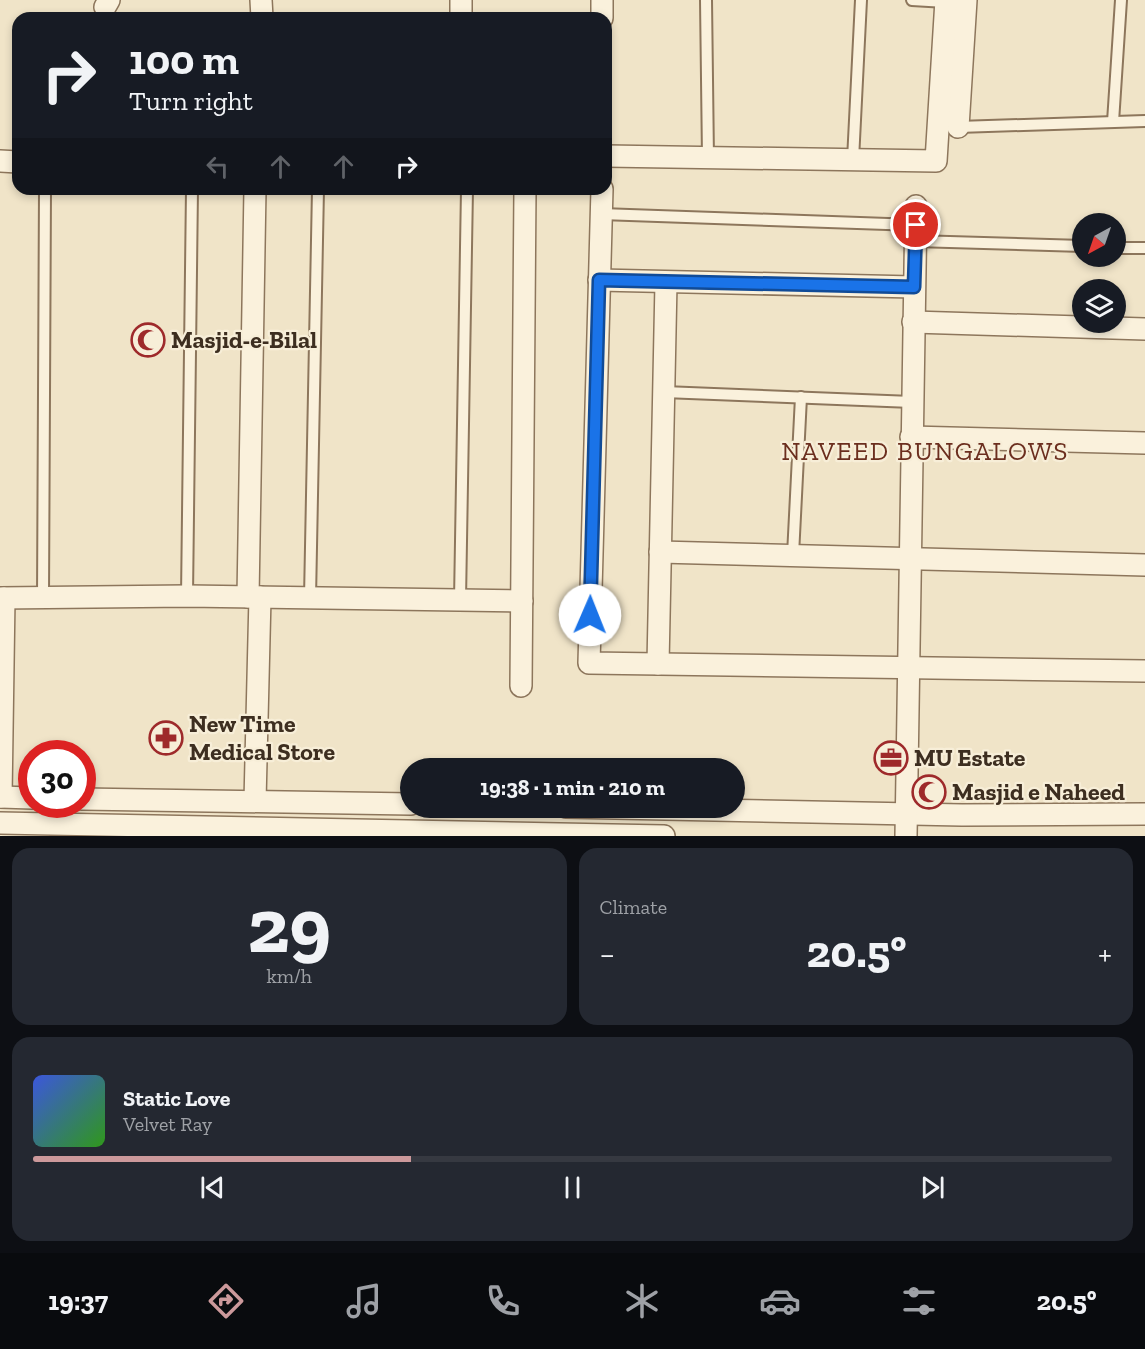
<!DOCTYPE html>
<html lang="en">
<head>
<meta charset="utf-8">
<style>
  body { margin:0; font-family:"Zilla Slab",serif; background:#242831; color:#f1f3f6; height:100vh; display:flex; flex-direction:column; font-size:22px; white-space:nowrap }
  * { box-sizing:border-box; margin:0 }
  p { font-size:20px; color:#9ea1a6 }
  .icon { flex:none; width:33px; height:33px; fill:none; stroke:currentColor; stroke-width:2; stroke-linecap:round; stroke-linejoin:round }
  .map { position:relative; height:836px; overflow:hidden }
  .side { display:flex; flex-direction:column; gap:12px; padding:12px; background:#0d0f14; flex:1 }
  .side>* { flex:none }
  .top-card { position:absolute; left:12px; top:12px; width:600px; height:183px; border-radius:18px; box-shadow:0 3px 9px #0003; background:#171b24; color:#f1f3f6; overflow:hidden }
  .needle { width:39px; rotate:220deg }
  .tools { position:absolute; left:1072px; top:213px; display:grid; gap:12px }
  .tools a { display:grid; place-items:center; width:54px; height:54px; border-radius:50%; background:#171b24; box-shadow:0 3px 9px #0003; font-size:30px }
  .speed { position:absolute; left:18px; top:740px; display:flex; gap:12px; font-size:30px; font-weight:700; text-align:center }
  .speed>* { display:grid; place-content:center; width:78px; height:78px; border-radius:50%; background:#171b24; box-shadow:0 3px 9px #0003; line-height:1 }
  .speed .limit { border:9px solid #d22; background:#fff; color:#111 }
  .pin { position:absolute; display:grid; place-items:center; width:51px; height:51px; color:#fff; margin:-26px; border:3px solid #fff; border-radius:50%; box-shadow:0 2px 6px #0007 }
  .me { position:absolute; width:66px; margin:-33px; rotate:1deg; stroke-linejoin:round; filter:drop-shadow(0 0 4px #0008) }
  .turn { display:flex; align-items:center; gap:21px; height:126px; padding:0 18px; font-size:27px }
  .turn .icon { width:78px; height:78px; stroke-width:2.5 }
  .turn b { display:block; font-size:42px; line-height:51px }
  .lanes { display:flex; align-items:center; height:57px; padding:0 18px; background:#0003; justify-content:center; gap:30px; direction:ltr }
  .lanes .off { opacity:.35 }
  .big { font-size:45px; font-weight:700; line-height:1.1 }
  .side .card { flex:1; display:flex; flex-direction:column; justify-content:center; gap:9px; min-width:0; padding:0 21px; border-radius:18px; background:#242831 }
  .side .dial { align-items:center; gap:0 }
  .dial b { font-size:78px; line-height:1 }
  .song { display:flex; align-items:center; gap:18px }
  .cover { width:72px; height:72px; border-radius:9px; background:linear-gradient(135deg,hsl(230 70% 55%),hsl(110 70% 35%)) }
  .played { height:6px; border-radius:3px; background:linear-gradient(90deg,#cc999b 35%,#363941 35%) }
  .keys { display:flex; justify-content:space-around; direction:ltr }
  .heat { display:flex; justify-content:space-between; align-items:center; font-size:33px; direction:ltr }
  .side .tiles { flex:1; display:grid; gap:12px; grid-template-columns:1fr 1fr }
  .card:last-child { grid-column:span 2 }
  .trip { position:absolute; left:400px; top:758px; width:345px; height:60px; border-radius:30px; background:#171b24; box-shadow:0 3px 9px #0003; font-weight:700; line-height:60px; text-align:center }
  .menu { display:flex; height:96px; justify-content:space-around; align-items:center; background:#090b0e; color:#9ea1a6 }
  .menu .icon { width:42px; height:42px }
  .menu .on { color:#cc999b }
  .menu b { font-size:27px; color:#f1f3f6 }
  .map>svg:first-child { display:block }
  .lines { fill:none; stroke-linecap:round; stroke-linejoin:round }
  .service-casing { stroke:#8d765c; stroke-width:14 }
  .minor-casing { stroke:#8d765c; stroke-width:24 }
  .service { stroke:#faf1dc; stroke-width:10 }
  .minor { stroke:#faf1dc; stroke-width:21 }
  .route-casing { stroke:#114b97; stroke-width:15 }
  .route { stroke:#1a73e8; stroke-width:10 }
  .labels { text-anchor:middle; stroke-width:4.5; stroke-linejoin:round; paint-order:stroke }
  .poi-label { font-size:24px; font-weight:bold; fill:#3d2e20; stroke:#f7eed8; text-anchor:start }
  .neighbourhood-label { font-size:26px; letter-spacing:1.5px; fill:#6b2e1e; stroke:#f7eed8 }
</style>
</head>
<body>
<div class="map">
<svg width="1145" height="836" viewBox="0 0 1145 836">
  <rect width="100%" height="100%" fill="#f0e4c8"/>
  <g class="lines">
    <g class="service-casing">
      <g id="service">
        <path d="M 706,0 L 708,158"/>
        <path d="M 912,0 L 946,2"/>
        <path d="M 1113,122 L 1121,0"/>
        <path d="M 958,127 L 1145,121"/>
        <path d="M 853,160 L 861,0"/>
        <path d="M 601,214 L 916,225"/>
        <path d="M 915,241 L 1083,246"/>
        <path d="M 1116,248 L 1145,248"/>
        <path d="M 664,392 L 912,402"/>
        <path d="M 793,555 L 801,397"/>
        <path d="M 187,596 L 192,189"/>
        <path d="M 43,598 L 45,189"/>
        <path d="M 310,598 L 318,189"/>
        <path d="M 460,600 L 467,189"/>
      </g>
    </g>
    <g class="minor-casing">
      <g id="minor">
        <path d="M 261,0 L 262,18"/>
        <path d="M 461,0 L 461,18"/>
        <path d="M 602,0 L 602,18"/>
        <path d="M 105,7 L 109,0"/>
        <path d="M 958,127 L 966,0"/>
        <path d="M 606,156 L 936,161 L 946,0"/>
        <path d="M 0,161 L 18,162"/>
        <path d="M 602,189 L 589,663 L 1145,671"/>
        <path d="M 599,280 L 914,287"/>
        <path d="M 913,322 L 1145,329"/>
        <path d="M 911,437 L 1145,443"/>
        <path d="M 660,552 L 1145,565"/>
        <path d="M 248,597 L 255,189"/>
        <path d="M 0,598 L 187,596 L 522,601"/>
        <path d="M 658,664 L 666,283"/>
        <path d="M 521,686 L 525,189"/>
        <path d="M 0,797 L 32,798"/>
        <path d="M 1,797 L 4,598"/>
        <path d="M 82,799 L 411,804"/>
        <path d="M 255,801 L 260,597"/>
        <path d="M 566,807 L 962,815 L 1145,814"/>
        <path d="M 0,823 L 664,836"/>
        <path d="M 906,836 L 916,206"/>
      </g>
    </g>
    <use href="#service" class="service"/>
    <use href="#minor" class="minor"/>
  </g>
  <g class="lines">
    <g class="route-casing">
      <path id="route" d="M 590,615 L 599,280 L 914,287 L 916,225"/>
    </g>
    <use href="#route" class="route"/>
  </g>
  <defs>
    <g id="mosque-ring" transform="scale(1.725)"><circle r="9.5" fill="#f7eed8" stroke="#9e2a2b" stroke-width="1.5"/><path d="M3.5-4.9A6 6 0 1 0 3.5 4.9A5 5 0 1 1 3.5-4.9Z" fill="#9e2a2b"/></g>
    <g id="pharmacy-ring" transform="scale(1.725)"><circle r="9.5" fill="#f7eed8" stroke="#9e2a2b" stroke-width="1.5"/><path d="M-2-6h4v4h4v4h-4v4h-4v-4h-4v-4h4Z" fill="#9e2a2b"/></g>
    <g id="office-ring" transform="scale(1.725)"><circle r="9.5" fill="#f7eed8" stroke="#9e2a2b" stroke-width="1.5"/><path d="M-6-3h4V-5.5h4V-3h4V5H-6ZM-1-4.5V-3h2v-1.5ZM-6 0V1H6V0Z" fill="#9e2a2b"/></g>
  </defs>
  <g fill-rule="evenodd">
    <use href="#mosque-ring" x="148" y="340"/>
    <use href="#pharmacy-ring" x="166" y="738"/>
    <use href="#office-ring" x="891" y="758"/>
    <use href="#mosque-ring" x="929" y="792"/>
  </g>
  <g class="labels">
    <g class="poi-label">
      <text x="171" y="348">Masjid-e-Bilal</text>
      <text x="189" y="732">New Time<tspan x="189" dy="28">Medical Store</tspan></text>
      <text x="914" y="766">MU Estate</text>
      <text x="952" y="800">Masjid e Naheed</text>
    </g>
    <g class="neighbourhood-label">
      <text x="925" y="460">NAVEED BUNGALOWS</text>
    </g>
  </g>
</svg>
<div class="tools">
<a><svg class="needle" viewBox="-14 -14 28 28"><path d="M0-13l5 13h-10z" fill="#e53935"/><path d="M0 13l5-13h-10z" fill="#9ea1a6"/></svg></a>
<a><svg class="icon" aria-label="layers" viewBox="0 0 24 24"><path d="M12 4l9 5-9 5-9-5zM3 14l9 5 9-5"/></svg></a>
</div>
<div class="speed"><div class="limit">30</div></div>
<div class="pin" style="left:916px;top:225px;background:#d93025"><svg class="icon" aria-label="arrive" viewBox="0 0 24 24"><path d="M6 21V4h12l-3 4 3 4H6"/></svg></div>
<svg class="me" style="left:590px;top:615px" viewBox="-20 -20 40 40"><circle r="19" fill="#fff"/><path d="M0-13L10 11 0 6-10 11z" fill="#1a73e8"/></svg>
<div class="trip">19:38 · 1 min · 210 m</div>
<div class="top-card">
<div class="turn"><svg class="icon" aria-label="right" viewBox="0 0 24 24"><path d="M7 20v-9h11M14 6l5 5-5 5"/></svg><div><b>100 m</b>Turn right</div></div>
<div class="lanes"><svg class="icon off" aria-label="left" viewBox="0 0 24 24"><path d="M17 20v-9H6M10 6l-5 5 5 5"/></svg><svg class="icon off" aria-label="ahead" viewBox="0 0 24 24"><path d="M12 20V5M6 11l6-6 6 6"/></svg><svg class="icon off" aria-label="ahead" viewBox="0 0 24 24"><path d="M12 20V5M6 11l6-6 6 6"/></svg><svg class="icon" aria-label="right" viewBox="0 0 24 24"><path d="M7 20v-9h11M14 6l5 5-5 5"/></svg></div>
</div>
</div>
<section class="side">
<div class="tiles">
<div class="card dial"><b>29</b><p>km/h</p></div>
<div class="card"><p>Climate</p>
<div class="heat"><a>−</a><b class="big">20.5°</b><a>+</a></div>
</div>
<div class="card">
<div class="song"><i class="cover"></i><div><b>Static Love</b><p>Velvet Ray</p></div></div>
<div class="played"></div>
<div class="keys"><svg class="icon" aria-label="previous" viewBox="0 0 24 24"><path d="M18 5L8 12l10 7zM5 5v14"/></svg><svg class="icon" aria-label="pause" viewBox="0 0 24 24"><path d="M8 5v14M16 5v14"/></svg><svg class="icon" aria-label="next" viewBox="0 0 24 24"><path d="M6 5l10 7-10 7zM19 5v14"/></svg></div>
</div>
</div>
</section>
<nav class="menu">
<b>19:37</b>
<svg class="icon on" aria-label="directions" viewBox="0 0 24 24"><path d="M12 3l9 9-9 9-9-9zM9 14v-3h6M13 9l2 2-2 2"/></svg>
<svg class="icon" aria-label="music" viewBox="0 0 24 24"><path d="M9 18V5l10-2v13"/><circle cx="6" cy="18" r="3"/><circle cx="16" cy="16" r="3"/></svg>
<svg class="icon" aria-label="phone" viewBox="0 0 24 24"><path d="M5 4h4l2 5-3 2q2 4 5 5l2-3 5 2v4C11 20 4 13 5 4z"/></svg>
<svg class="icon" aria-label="climate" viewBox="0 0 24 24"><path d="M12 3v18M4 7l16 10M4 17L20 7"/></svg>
<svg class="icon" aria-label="car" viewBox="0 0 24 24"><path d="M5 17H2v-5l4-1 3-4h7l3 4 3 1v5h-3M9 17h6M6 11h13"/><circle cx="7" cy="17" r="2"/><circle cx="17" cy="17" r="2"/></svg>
<svg class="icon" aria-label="filters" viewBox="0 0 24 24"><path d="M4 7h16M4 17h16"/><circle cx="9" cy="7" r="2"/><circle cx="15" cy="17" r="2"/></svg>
<b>20.5°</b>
</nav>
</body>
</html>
